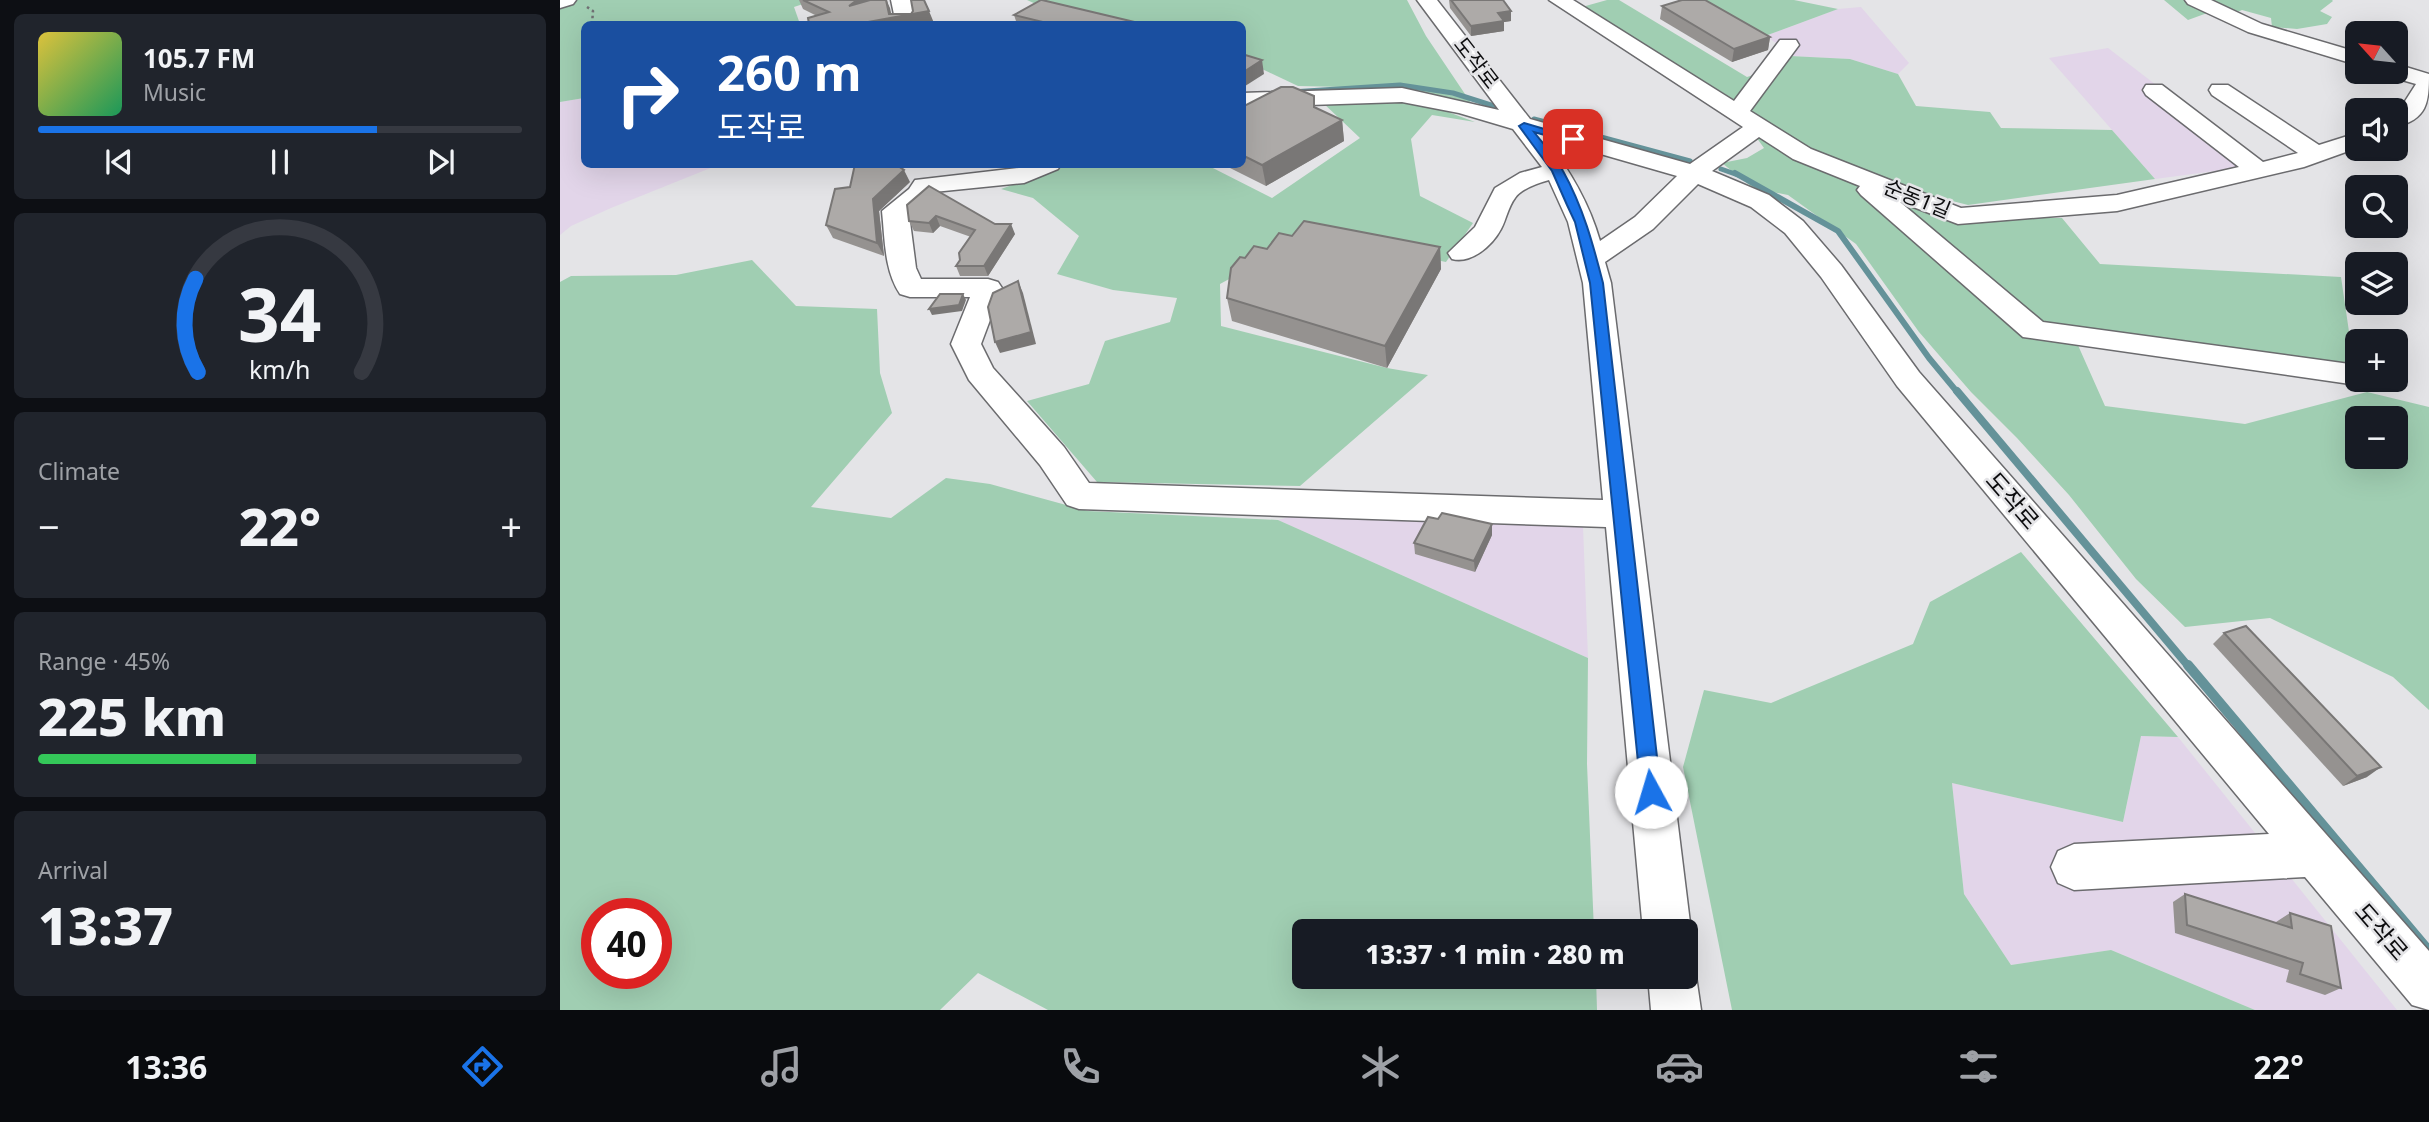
<!DOCTYPE html>
<html lang="en">
<head>
<meta charset="utf-8">
<style>
  body { margin:0; font-family:"Noto Sans","Noto Sans KR",sans-serif; background:#20242c; color:#f1f3f6; height:100vh; display:flex; flex-direction:column; font-size:26px; white-space:nowrap }
  * { box-sizing:border-box; margin:0 }
  p { font-size:23px; color:#9ea1a6 }
  .icon { flex:none; width:38px; height:38px; fill:none; stroke:currentColor; stroke-width:2; stroke-linecap:round; stroke-linejoin:round }
  .map { position:relative; flex:1; overflow:hidden }
  .sheet { display:flex; flex-direction:column; gap:14px; padding:14px; background:#0d0f14; width:560px }
  .sheet>* { flex:none }
  .top-card { position:absolute; left:21px; top:21px; width:665px; height:147px; border-radius:10px; box-shadow:0 7px 28px #0002; background:#1a4fa0; color:#fff; overflow:hidden }
  .needle { width:46px; rotate:297deg }
  .tools { position:absolute; left:1785px; top:21px; display:grid; gap:14px }
  .tools a { display:grid; place-items:center; width:63px; height:63px; border-radius:10px; background:#171b24; box-shadow:0 7px 28px #0002; font-size:35px }
  .speed { position:absolute; left:21px; top:898px; display:flex; gap:14px; font-size:35px; font-weight:700; text-align:center }
  .speed>* { display:grid; place-content:center; width:91px; height:91px; border-radius:50%; background:#171b24; box-shadow:0 7px 28px #0002; line-height:1 }
  .speed .limit { border:10px solid #d22; background:#fff; color:#111 }
  .pin { position:absolute; display:grid; place-items:center; width:60px; height:60px; color:#fff; margin:-30px; border-radius:14px; box-shadow:0 4px 10px #0006 }
  .me { position:absolute; width:77px; margin:-38px; rotate:354deg; stroke-linejoin:round; filter:drop-shadow(0 0 5px #0008) }
  .turn { display:flex; align-items:center; gap:24px; height:147px; padding:0 21px; font-size:32px }
  .turn .icon { width:91px; height:91px; stroke-width:2.5 }
  .turn b { display:block; font-size:49px; line-height:60px }
  .big { font-size:52px; font-weight:800; line-height:1.1 }
  .sheet .card { flex:1; display:flex; flex-direction:column; justify-content:center; gap:10px; min-width:0; padding:0 24px; border-radius:10px; background:#20242c }
  .sheet .dial { align-items:center; gap:0 }
  .dial svg { height:182px; overflow:visible; fill:none; stroke:#363941; stroke-width:7; stroke-linecap:round; text-anchor:middle }
  .dial text { fill:#f1f3f6; stroke:none }
  .song { display:flex; align-items:center; gap:21px }
  .cover { width:84px; height:84px; border-radius:10px; background:linear-gradient(135deg,hsl(50 70% 55%),hsl(150 70% 35%)) }
  .played { height:7px; border-radius:4px; background:linear-gradient(90deg,#1a73e8 70%,#363941 70%) }
  .keys { display:flex; justify-content:space-around; direction:ltr }
  .heat { display:flex; justify-content:space-between; align-items:center; font-size:38px; direction:ltr }
  .charge { height:10px; border-radius:5px; background:linear-gradient(90deg,#34c759 45%,#363941 0) }
  .trip { position:absolute; left:732px; top:919px; width:406px; height:70px; border-radius:10px; background:#171b24; box-shadow:0 7px 28px #0002; font-weight:800; line-height:70px; text-align:center }
  .tab-bar { display:flex; height:112px; justify-content:space-around; align-items:center; background:#090b0e; color:#9ea1a6 }
  .tab-bar .icon { width:49px; height:49px }
  .tab-bar .selected { color:#1a73e8 }
  .tab-bar b { font-size:32px; color:#f1f3f6 }
  main { display:flex; flex:1; min-height:0 }
  .map>svg:first-child { display:block }
  .industrial { fill:#e2d5e9 }
  .green { fill:#a0ceb2; fill-rule:evenodd }
  .lines { fill:none; stroke-linecap:round; stroke-linejoin:round }
  .stream-far3 { stroke:#649299; stroke-width:5 }
  .stream-far2 { stroke:#649299; stroke-width:6 }
  .stream-far1 { stroke:#649299; stroke-width:8 }
  .stream { stroke:#649299; stroke-width:10 }
  .minor-casing { stroke:#6b6b6e; stroke-width:3 }
  .path { stroke:#707073; stroke-width:2.5; stroke-dasharray:2.5 3.5; stroke-linecap:butt }
  .minor { fill:#fff; fill-rule:evenodd }
  .wall { fill:#959290 }
  .shaded-wall { fill:#797776 }
  .building { fill:#adaaa8; stroke:#797776; stroke-width:2 }
  .route { fill:#1a73e8; stroke:#114b97; stroke-width:2 }
  .labels { text-anchor:middle; stroke-width:5; stroke-linejoin:round; paint-order:stroke }
  .far-street-label { font-size:21px; fill:#0c0c0e; stroke:#e4e4e7 }
  .street-label { font-size:24px; fill:#0c0c0e; stroke:#e4e4e7 }
</style>
</head>
<body>
<main>
<section class="sheet">
<div class="card">
<div class="song"><i class="cover"></i><div><b>105.7 FM</b><p>Music</p></div></div>
<div class="played"></div>
<div class="keys"><svg class="icon" aria-label="previous" viewBox="0 0 24 24"><path d="M18 5L8 12l10 7zM5 5v14"/></svg><svg class="icon" aria-label="pause" viewBox="0 0 24 24"><path d="M8 5v14M16 5v14"/></svg><svg class="icon" aria-label="next" viewBox="0 0 24 24"><path d="M6 5l10 7-10 7zM19 5v14"/></svg></div>
</div>
<div class="card dial"><svg viewBox="0 0 100 80">
<path d="M14 69A42 42 0 1 1 86 69"/>
<path d="M14 69A42 42 0 0 1 13 28" stroke="#1a73e8"/>
<text x="50" y="56" font-size="32" font-weight="700">34</text>
<text x="50" y="72" font-size="11">km/h</text>
</svg></div>
<div class="card"><p>Climate</p>
<div class="heat"><a>−</a><b class="big">22°</b><a>+</a></div>
</div>
<div class="card"><p>Range · 45%</p><b class="big">225 km</b><div class="charge"></div></div>
<div class="card"><p>Arrival</p><b class="big">13:37</b></div>
</section>
<div class="map">
<svg width="1869" height="1010" viewBox="0 0 1869 1010">
  <rect width="100%" height="100%" fill="#e4e4e7"/>
  <g class="industrial">
    <path d="M 1301,7 L 1349,63 L 1338,74 L 1290,59 L 1230,56 L 1232,53 L 1205,36 L 1278,9 Z"/>
    <path d="M 1548,48 L 1700,165 L 1595,179 L 1489,58 Z"/>
    <path d="M 24,98 L 24,164 L 158,165 L 51,208 L 11,226 L 0,235 L 0,102 Z"/>
    <path d="M 740,514 L 1023,526 L 1028,658 L 718,520 Z"/>
    <path d="M 1581,736 L 1618,737 L 1837,1010 L 1695,1010 L 1551,950 L 1451,965 L 1404,894 L 1392,783 L 1563,822 Z"/>
  </g>
  <g class="green">
    <path d="M 0,0 L 255,0 L 234,7 L 240,24 L 24,24 L 24,98 L 0,102 Z"/>
    <path d="M 467,0 L 847,0 L 866,36 L 911,103 L 832,88 L 738,86 L 683,60 L 682,24 C 614,24 530,31 467,0 Z"/>
    <path d="M 1047,0 L 1059,0 L 1187,77 L 1221,66 L 1230,56 L 1290,59 L 1338,74 L 1356,106 L 1430,112 L 1441,128 L 1552,130 L 1595,179 L 1408,205 L 1373,196 L 1382,218 L 1502,218 L 1540,264 L 1781,277 L 1794,366 L 1478,337 L 1517,343 L 1545,406 L 1685,424 L 1807,392 L 1869,407 L 1869,710 L 1833,677 L 1710,618 L 1625,627 L 1576,579 L 1509,495 L 1457,438 L 1411,392 L 1359,332 L 1296,244 L 1228,195 L 1193,188 L 1162,163 L 1187,158 L 1204,148 L 1165,94 L 1022,7 ZM 1797,418 L 1836,418 L 1836,457 L 1797,457 Z"/>
    <path d="M 1130,0 L 1234,0 L 1278,9 L 1205,36 Z"/>
    <path d="M 1604,0 L 1772,0 L 1773,1 L 1760,11 L 1772,17 L 1767,24 L 1737,29 L 1712,27 L 1711,18 L 1682,10 L 1666,17 L 1650,12 L 1628,20 Z"/>
    <path d="M 842,95 L 915,122 L 872,115 L 851,139 L 860,196 L 913,223 L 886,262 L 750,235 L 660,284 L 661,326 L 827,368 L 868,375 L 740,486 L 537,482 L 467,401 L 529,384 L 545,341 L 610,322 L 617,298 L 553,290 L 497,274 L 519,236 L 473,198 L 441,189 L 507,165 L 645,164 L 712,198 L 800,138 L 761,101 Z"/>
    <path d="M 192,260 L 236,306 L 317,309 L 320,373 L 332,413 L 251,507 L 331,518 L 386,478 L 430,484 L 528,511 L 718,520 L 1028,658 L 1027,764 L 1034,931 L 744,931 L 744,976 L 1036,977 L 1037,1010 L 488,1010 L 418,973 L 380,1010 L 0,1010 L 0,282 L 11,276 L 116,275 ZM 37,914 L 96,914 L 96,973 L 37,973 Z"/>
    <path d="M 1461,552 L 1618,737 L 1581,736 L 1563,822 L 1392,783 L 1404,894 L 1451,965 L 1551,950 L 1695,1010 L 1172,1010 L 1123,767 L 1144,690 L 1211,703 L 1353,644 L 1370,602 Z"/>
  </g>
  <g class="lines">
    <g class="stream-far3">
      <path d="M 731,92 L 840,85 L 893,93 L 934,106"/>
      <path d="M 974,119 L 1130,161"/>
      <path d="M 1161,169 L 1178,175"/>
    </g>
    <path class="stream-far2" d="M 1175,173 L 1278,231 L 1369,358 L 1398,393"/>
    <path class="stream-far1" d="M 1397,391 L 1629,667"/>
    <path class="stream" d="M 1628,665 L 1869,951"/>
    <g class="minor-casing">
      <g id="minor">
        <path d="M 0,0 L 16,0 L 13,4 L 0,8 Z"/>
        <path d="M 331,0 L 351,0 L 356,24 L 336,24 Z"/>
        <path d="M 857,0 L 877,0 L 970,119 L 1130,164 L 1183,127 L 989,0 L 1013,0 L 1174,101 L 1220,40 L 1236,40 L 1239,45 L 1190,111 L 1251,149 L 1401,208 L 1557,195 L 1679,167 L 1586,95 L 1583,90 L 1586,85 L 1602,85 L 1703,162 L 1738,153 L 1652,95 L 1649,90 L 1652,85 L 1668,85 L 1759,145 L 1797,133 L 1797,148 L 1744,167 L 1557,211 L 1398,224 L 1340,202 L 1483,322 L 1797,365 L 1797,380 L 1810,380 L 1797,385 L 1463,337 L 1301,195 L 1297,190 L 1300,186 L 1233,159 L 1199,137 L 1152,171 L 1209,195 L 1243,221 L 1281,265 L 1359,372 L 1869,951 L 1869,1010 L 1852,1005 L 1745,877 L 1514,890 L 1498,883 L 1491,867 L 1498,851 L 1514,844 L 1709,834 L 1337,386 L 1261,277 L 1225,233 L 1191,207 L 1138,184 L 1093,229 L 1045,262 L 1051,283 L 1131,931 L 1125,944 L 1125,931 L 1083,931 L 1046,527 L 519,509 L 507,505 L 480,465 L 409,380 L 391,344 L 410,297 L 350,297 L 340,294 C 324,270 325,239 322,211 L 349,189 L 355,180 L 459,168 L 467,164 L 501,164 L 498,169 L 464,183 L 374,192 L 369,198 L 349,214 L 356,268 L 361,279 L 428,279 L 438,282 L 442,288 L 421,344 L 433,368 L 504,447 L 529,483 L 1043,500 L 1023,283 L 1008,222 L 989,180 C 978,183 961,189 955,198 C 948,207 946,220 941,229 C 932,246 911,264 892,259 L 888,253 L 915,227 L 935,188 L 960,173 L 982,167 L 953,129 L 899,113 L 842,102 L 682,107 L 682,93 L 842,88 L 939,110 ZM 985,138 L 1117,176 L 1075,217 L 1040,241 C 1029,202 1009,169 985,138 Z"/>
        <path d="M 1625,0 L 1651,0 L 1702,24 L 1797,52 L 1797,65 L 1688,32 L 1628,4 Z"/>
        <path d="M 1836,64 L 1869,74 C 1869,103 1867,119 1836,127 L 1836,111 L 1840,109 L 1856,84 L 1828,76 L 1825,72 L 1836,72 Z"/>
        <path d="M 1125,957 L 1129,959 L 1136,976 L 1141,1010 L 1091,1010 L 1088,976 L 1125,976 Z"/>
      </g>
    </g>
    <path class="path" d="M 27,7 L 33,11 L 32,24"/>
    <use href="#minor" class="minor"/>
  </g>
  <g class="wall">
    <path d="M 239,0 L 327,0 L 331,14 L 374,23 L 257,16 L 243,9 Z"/>
    <path d="M 889,0 L 943,0 L 951,11 L 951,21 L 944,22 L 944,31 L 911,36 L 890,8 Z"/>
    <path d="M 1102,6 L 1210,37 L 1208,50 L 1172,62 L 1100,19 Z"/>
    <path d="M 454,15 L 583,24 L 457,24 Z"/>
    <path d="M 682,107 L 756,108 L 782,120 L 784,141 L 706,186 L 662,164 L 682,164 Z"/>
    <path d="M 350,182 L 319,211 L 324,256 L 273,238 L 266,225 Z"/>
    <path d="M 347,205 L 455,234 L 428,276 L 400,276 L 396,266 L 400,260 L 411,237 L 380,226 L 373,233 L 354,231 L 349,221 Z"/>
    <path d="M 732,236 L 880,247 L 881,269 L 827,368 L 672,321 L 667,298 L 685,258 L 707,249 Z"/>
    <path d="M 932,535 L 915,572 L 855,554 L 854,543 Z"/>
    <path d="M 1664,633 L 1807,777 L 1783,786 L 1653,644 Z"/>
    <path d="M 1625,894 L 1716,923 L 1716,922 L 1730,913 L 1781,988 L 1765,995 L 1726,982 L 1729,970 L 1615,933 L 1613,902 Z"/>
  </g>
  <g class="shaded-wall">
    <path d="M 297,0 L 319,0 L 289,6 Z"/>
    <path d="M 326,0 L 330,8 L 332,18 L 369,11 L 374,23 L 368,24 L 297,24 L 329,14 Z"/>
    <path d="M 951,11 L 951,21 L 944,22 L 944,31 L 911,36 L 911,26 L 938,13 Z"/>
    <path d="M 1210,37 L 1208,50 L 1172,62 L 1174,49 Z"/>
    <path d="M 702,60 L 704,74 L 682,88 L 682,73 Z"/>
    <path d="M 782,120 L 784,141 L 706,186 L 702,165 Z"/>
    <path d="M 344,170 L 350,182 L 319,211 L 324,256 L 317,243 L 313,199 Z"/>
    <path d="M 376,216 L 380,226 L 373,233 L 369,223 Z"/>
    <path d="M 451,224 L 455,234 L 428,276 L 424,266 Z"/>
    <path d="M 880,247 L 881,269 L 827,368 L 825,346 Z"/>
    <path d="M 458,281 L 463,293 L 476,344 L 440,353 L 435,342 Z"/>
    <path d="M 403,294 L 406,300 L 402,311 L 372,315 L 369,309 Z"/>
    <path d="M 932,524 L 932,535 L 915,572 L 914,561 Z"/>
    <path d="M 1821,767 L 1807,777 L 1783,786 L 1797,776 Z"/>
  </g>
  <g class="building">
    <path d="M 243,0 L 297,0 L 289,6 L 310,0 L 326,0 L 329,14 L 351,14 L 353,11 L 351,0 L 364,0 L 369,11 L 297,24 L 249,24 L 248,18 L 269,12 Z"/>
    <path d="M 481,0 L 482,0 L 583,24 L 491,24 L 454,15 Z"/>
    <path d="M 891,0 L 943,0 L 951,11 L 938,13 L 944,21 L 911,26 Z"/>
    <path d="M 1122,0 L 1145,0 L 1210,37 L 1174,49 L 1102,6 Z"/>
    <path d="M 682,54 L 702,60 L 682,73 Z"/>
    <path d="M 721,87 L 733,87 L 754,96 L 754,107 L 782,120 L 702,165 L 682,155 L 682,107 Z"/>
    <path d="M 295,164 L 335,164 L 344,170 L 313,199 L 317,243 L 266,225 L 275,189 L 290,187 Z"/>
    <path d="M 369,186 L 435,224 L 451,224 L 424,266 L 396,266 L 400,260 L 399,253 L 415,230 L 376,216 L 369,223 L 349,221 L 347,205 Z"/>
    <path d="M 744,221 L 880,247 L 825,346 L 667,298 L 671,268 L 680,257 L 685,258 L 694,246 L 707,249 L 719,233 L 732,236 Z"/>
    <path d="M 458,281 L 471,332 L 435,342 L 428,307 L 433,293 Z"/>
    <path d="M 380,294 L 403,294 L 399,305 L 369,309 Z"/>
    <path d="M 882,513 L 932,524 L 914,561 L 854,543 L 868,517 L 878,519 Z"/>
    <path d="M 1686,626 L 1821,767 L 1797,776 L 1664,633 Z"/>
    <path d="M 1625,894 L 1732,928 L 1730,913 L 1771,926 L 1781,988 L 1740,974 L 1743,963 L 1627,925 Z"/>
    <path d="M 946,926 L 962,931 L 945,931 Z"/>
  </g>
  <path class="route" d="M 964,123 L 1018,139 L 1013,143 L 974,132 C 984,145 996,157 1003,171 C 1023,207 1033,244 1043,283 L 1101,792 L 1098,799 L 1091,801 L 1084,799 L 1081,792 L 1030,283 L 1015,222 L 1007,205 L 992,171 L 959,126 Z"/>
  <g class="labels">
    <g class="far-street-label">
      <text transform="translate(916 63) rotate(52)" y="7">도작로</text>
      <text transform="translate(1357 199) rotate(22)" y="7">순동1길</text>
    </g>
    <g class="street-label">
      <text transform="translate(1452 501) rotate(49)" y="8">도작로</text>
      <text transform="translate(1821 932) rotate(49)" y="8">도작로</text>
    </g>
  </g>
</svg>
<div class="tools">
<a><svg class="needle" viewBox="-14 -14 28 28"><path d="M0-13l5 13h-10z" fill="#e53935"/><path d="M0 13l5-13h-10z" fill="#9ea1a6"/></svg></a>
<a><svg class="icon" aria-label="sound" viewBox="0 0 24 24"><path d="M4 9h4l5-4v14l-5-4H4zM17 9q2 3 0 6"/></svg></a>
<a><svg class="icon" aria-label="search" viewBox="0 0 24 24"><circle cx="10" cy="10" r="6"/><path d="M15 15l6 6"/></svg></a>
<a><svg class="icon" aria-label="layers" viewBox="0 0 24 24"><path d="M12 4l9 5-9 5-9-5zM3 14l9 5 9-5"/></svg></a>
<a>+</a>
<a>−</a>
</div>
<div class="speed"><div class="limit">40</div></div>
<div class="pin" style="left:1013px;top:139px;background:#d93025"><svg class="icon" aria-label="arrive" viewBox="0 0 24 24"><path d="M6 21V4h12l-3 4 3 4H6"/></svg></div>
<svg class="me" style="left:1091px;top:792px" viewBox="-20 -20 40 40"><circle r="19" fill="#fff"/><path d="M0-13L10 11 0 6-10 11z" fill="#1a73e8"/></svg>
<div class="trip">13:37 · 1 min · 280 m</div>
<div class="top-card">
<div class="turn"><svg class="icon" aria-label="right" viewBox="0 0 24 24"><path d="M7 20v-9h11M14 6l5 5-5 5"/></svg><div><b>260 m</b>도작로</div></div>
</div>
</div>
</main>
<nav class="tab-bar">
<b>13:36</b>
<svg class="icon selected" aria-label="directions" viewBox="0 0 24 24"><path d="M12 3l9 9-9 9-9-9zM9 14v-3h6M13 9l2 2-2 2"/></svg>
<svg class="icon" aria-label="music" viewBox="0 0 24 24"><path d="M9 18V5l10-2v13"/><circle cx="6" cy="18" r="3"/><circle cx="16" cy="16" r="3"/></svg>
<svg class="icon" aria-label="phone" viewBox="0 0 24 24"><path d="M5 4h4l2 5-3 2q2 4 5 5l2-3 5 2v4C11 20 4 13 5 4z"/></svg>
<svg class="icon" aria-label="climate" viewBox="0 0 24 24"><path d="M12 3v18M4 7l16 10M4 17L20 7"/></svg>
<svg class="icon" aria-label="car" viewBox="0 0 24 24"><path d="M5 17H2v-5l4-1 3-4h7l3 4 3 1v5h-3M9 17h6M6 11h13"/><circle cx="7" cy="17" r="2"/><circle cx="17" cy="17" r="2"/></svg>
<svg class="icon" aria-label="filters" viewBox="0 0 24 24"><path d="M4 7h16M4 17h16"/><circle cx="9" cy="7" r="2"/><circle cx="15" cy="17" r="2"/></svg>
<b>22°</b>
</nav>
</body>
</html>
